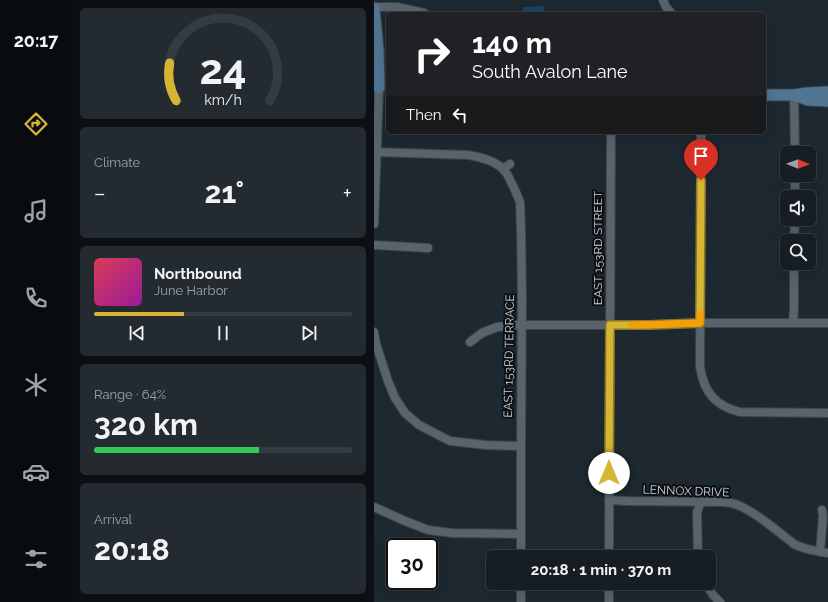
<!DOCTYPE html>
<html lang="en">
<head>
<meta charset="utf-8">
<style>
  body { margin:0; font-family:Raleway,sans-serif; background:#232b31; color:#f1f3f6; height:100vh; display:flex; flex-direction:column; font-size:15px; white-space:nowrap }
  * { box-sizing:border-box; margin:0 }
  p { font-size:13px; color:#9ea2a6 }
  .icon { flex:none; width:22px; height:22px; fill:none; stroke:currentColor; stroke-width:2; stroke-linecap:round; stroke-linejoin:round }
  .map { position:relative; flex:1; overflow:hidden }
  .details { display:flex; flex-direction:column; gap:8px; padding:8px; background:#0c1014; width:302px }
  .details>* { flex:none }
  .banner { position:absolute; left:12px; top:12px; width:380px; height:122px; border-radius:6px; box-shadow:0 4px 16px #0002,0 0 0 1px #353c41; background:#202124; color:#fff; overflow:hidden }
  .needle { width:26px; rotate:91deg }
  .buttons { position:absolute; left:406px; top:146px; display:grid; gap:8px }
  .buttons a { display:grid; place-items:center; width:36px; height:36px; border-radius:6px; background:#161e24; box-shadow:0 4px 16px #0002,0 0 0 1px #353c41; font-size:20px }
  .speed { position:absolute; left:12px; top:538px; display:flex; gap:8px; font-size:20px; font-weight:700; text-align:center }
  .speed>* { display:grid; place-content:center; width:52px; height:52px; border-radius:50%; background:#161e24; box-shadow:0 4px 16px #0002,0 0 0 1px #353c41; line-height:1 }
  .speed .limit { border:2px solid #111; border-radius:6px; background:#fff; color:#111 }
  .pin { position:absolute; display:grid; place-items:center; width:34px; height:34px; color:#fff; margin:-41px -17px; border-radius:50% 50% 50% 0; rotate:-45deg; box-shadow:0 0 4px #0007 }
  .pin .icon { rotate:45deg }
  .me { position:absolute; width:44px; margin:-22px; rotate:0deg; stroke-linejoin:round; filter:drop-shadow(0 0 3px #0008) }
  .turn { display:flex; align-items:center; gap:14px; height:84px; padding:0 20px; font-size:18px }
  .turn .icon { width:52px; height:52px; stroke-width:2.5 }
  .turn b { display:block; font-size:28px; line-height:34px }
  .then { display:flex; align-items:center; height:38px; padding:0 20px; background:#0003; gap:8px; font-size:15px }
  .big { font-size:30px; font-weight:700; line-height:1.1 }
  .details .widget { flex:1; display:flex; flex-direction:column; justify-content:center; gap:6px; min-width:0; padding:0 14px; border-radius:6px; background:#232b31 }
  .details .dial { align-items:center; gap:0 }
  .dial svg { height:104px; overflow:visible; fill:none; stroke:#353c41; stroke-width:7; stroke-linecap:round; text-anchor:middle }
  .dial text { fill:#f1f3f6; stroke:none }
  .song { display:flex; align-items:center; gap:12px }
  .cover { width:48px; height:48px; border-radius:6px; background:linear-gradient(135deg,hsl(350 70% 55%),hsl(300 70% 35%)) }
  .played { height:4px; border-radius:2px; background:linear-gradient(90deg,#d6b534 35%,#353c41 35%) }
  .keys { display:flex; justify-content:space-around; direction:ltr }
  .heat { display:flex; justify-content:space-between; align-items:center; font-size:22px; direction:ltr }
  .charge { height:6px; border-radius:3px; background:linear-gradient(90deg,#34c759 64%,#353c41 0) }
  .trip { position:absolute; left:112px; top:550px; width:230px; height:40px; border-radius:6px; background:#161e24; box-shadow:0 4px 16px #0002,0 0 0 1px #353c41; font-weight:700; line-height:40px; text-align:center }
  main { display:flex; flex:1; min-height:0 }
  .tab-bar { display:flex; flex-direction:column; width:72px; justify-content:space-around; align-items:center; background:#090c0e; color:#9ea2a6 }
  .tab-bar .icon { width:28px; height:28px }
  .tab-bar .active { color:#d6b534 }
  .tab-bar b { font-size:18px; color:#f1f3f6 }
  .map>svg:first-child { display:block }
  .green { fill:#1b425f }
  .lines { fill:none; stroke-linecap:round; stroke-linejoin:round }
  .street-casing { stroke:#3b434a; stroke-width:10 }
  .secondary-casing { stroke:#3b434a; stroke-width:13 }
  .street { stroke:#58636c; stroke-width:8 }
  .secondary { stroke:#507693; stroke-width:11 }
  .route-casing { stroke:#8b7622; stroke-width:10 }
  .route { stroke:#d6b534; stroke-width:7 }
  .slow { stroke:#f59e0b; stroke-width:7 }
  .labels { text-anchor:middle; stroke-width:4; stroke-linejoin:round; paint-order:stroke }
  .street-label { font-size:12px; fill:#ced4da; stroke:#0c1013 }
</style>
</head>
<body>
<main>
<nav class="tab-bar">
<b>20:17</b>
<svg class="icon active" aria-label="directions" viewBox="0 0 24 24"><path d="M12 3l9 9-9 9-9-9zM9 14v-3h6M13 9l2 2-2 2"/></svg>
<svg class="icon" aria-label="music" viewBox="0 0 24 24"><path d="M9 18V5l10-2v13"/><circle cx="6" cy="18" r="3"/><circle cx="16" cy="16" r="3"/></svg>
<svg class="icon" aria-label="phone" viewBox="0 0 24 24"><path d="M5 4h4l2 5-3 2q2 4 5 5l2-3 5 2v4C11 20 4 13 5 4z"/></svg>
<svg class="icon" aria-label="climate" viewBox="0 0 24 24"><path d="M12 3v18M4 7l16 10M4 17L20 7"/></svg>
<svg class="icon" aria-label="car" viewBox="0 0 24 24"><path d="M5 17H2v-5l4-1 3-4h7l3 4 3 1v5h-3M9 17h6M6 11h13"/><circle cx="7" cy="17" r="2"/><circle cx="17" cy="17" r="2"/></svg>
<svg class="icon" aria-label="filters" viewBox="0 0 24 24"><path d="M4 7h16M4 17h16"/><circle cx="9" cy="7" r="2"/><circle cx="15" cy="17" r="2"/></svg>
</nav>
<section class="details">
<div class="widget dial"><svg viewBox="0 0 100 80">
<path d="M14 69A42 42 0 1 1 86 69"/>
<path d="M14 69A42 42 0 0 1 9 40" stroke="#d6b534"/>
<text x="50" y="56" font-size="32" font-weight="700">24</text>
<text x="50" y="72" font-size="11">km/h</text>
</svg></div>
<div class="widget"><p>Climate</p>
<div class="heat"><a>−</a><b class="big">21°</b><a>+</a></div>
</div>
<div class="widget">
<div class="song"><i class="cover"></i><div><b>Northbound</b><p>June Harbor</p></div></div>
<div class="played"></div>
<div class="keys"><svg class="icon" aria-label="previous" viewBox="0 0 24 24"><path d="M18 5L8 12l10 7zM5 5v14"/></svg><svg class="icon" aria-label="pause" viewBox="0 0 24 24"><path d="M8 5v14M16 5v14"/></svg><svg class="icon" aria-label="next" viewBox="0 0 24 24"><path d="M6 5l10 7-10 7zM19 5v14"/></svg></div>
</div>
<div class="widget"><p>Range · 64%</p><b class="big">320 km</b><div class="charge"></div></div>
<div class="widget"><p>Arrival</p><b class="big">20:18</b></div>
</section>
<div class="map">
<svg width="454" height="602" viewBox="0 0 454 602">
  <rect width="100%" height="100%" fill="#1e2830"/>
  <path class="green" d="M 170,6 L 170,14 L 149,14 L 149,7 Z"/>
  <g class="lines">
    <g class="street-casing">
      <g id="street">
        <path d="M 289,0 L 292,7 L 298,14"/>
        <path d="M 0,7 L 23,7 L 50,13"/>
        <path d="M 420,95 L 421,153"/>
        <path d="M 327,132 L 326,367 C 330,392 341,406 366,412 L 454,413"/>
        <path d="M 0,152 L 94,155 C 106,157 120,160 129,169"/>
        <path d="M 136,164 L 129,169 L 133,174 L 140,188 L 146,202 L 147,229 L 148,297 L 147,446 L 147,557"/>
        <path d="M 421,197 L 421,175"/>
        <path d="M 0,224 L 5,88"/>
        <path d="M 420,241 L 421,219"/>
        <path d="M 0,245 L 54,248"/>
        <path d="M 419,323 L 420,308 L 420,263"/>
        <path d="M 0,332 L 2,344 L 14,381 L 21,398 L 31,413 L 45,425 L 76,441 L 112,445 L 147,446"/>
        <path d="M 96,342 L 108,333 L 123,327 L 143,325 L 275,325 L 326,323 L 454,323"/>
        <path d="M 235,500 L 252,501 L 346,502 C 354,502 361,503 368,507 C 387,516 403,531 420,544 C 431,550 442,551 454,553"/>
        <path d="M 0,507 L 31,521 L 54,530 L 78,533 L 147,534"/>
        <path d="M 446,552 L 449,516 L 448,510"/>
        <path d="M 235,557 L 237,132"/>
        <path d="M 324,557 L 323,512 L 327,502"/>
        <path d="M 331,583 L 339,595 L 346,602"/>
        <path d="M 147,602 L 147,583"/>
        <path d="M 235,602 L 235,583"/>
      </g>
    </g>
    <g class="secondary-casing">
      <g id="secondary">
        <path d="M 0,8 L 4,49 L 5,88"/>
        <path d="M 390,95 L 420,95 L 433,93 L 454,92"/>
        <path d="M 423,96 L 434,100 L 454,101"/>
      </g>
    </g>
    <use href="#street" class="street"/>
    <use href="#secondary" class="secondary"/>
  </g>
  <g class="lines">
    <g class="route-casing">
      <path id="route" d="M 235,473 L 236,325 L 276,325 L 326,323 L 327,180"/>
    </g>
    <use href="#route" class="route"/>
    <path class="slow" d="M 258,325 L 326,323 L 326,314"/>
  </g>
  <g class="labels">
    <g class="street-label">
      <text transform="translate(224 248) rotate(-90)" y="4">EAST 153RD STREET</text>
      <text transform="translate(135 356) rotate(-89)" y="4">EAST 153RD TERRACE</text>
      <text transform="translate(312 491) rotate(2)" y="4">LENNOX DRIVE</text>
    </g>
  </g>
</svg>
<div class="buttons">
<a><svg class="needle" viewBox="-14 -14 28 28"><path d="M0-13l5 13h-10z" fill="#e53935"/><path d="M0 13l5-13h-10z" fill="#9ea2a6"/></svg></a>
<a><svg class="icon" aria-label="sound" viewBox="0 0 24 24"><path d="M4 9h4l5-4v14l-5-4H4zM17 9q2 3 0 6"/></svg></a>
<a><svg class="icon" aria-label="search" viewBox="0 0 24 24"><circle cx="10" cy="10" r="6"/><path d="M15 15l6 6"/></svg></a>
</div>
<div class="speed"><div class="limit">30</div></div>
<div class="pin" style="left:327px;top:180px;background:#d93025"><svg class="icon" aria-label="arrive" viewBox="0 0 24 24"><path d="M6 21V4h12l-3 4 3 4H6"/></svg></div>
<svg class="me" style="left:235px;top:473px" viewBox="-20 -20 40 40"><circle r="19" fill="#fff"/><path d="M0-13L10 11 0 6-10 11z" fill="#d6b534"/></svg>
<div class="trip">20:18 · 1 min · 370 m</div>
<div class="banner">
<div class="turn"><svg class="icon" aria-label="right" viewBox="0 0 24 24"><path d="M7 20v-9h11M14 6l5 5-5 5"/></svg><div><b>140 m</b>South Avalon Lane</div></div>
<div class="then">Then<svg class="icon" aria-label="left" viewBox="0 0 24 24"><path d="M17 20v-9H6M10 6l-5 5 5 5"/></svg></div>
</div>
</div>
</main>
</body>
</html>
